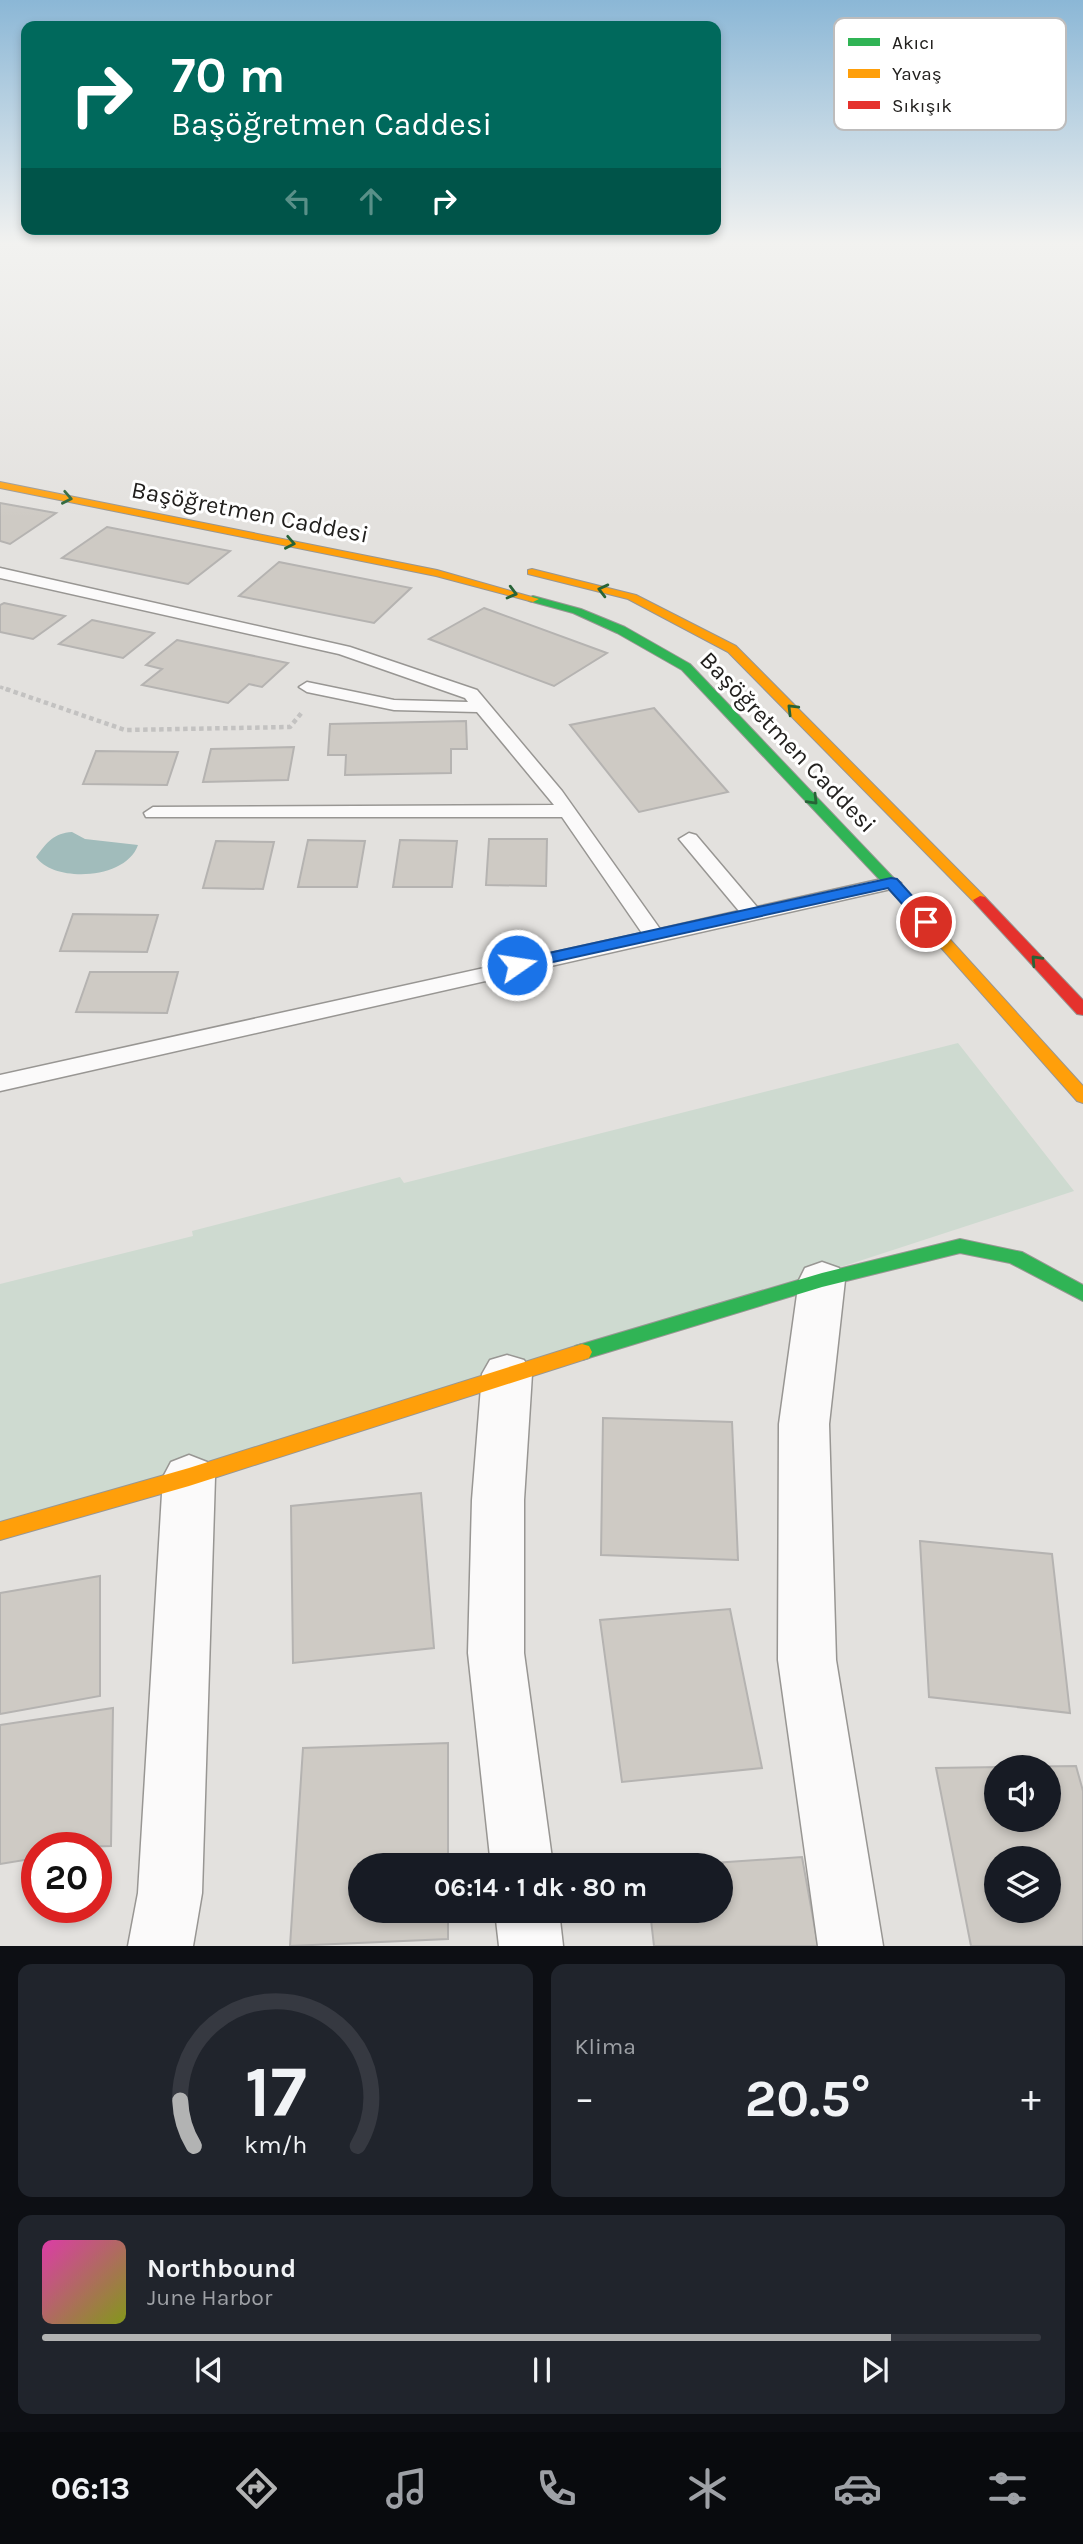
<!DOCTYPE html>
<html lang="tr">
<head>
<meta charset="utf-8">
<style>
  body { margin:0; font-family:Karla,sans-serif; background:#20242c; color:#f1f3f6; height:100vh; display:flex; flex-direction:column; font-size:26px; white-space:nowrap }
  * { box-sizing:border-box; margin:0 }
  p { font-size:23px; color:#9ea1a6 }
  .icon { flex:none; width:38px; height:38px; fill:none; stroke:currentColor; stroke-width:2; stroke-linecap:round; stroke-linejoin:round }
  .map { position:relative; height:1946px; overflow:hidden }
  .details { display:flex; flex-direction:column; gap:18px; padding:18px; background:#0d0f14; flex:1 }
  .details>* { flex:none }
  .guide { position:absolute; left:21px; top:21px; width:700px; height:214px; border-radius:14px; box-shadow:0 4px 10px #0003; background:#00695c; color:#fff; overflow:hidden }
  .tools { position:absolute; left:984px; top:1755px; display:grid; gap:14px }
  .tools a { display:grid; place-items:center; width:77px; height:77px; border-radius:50%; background:#171b24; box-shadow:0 4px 10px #0003; font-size:35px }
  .speed { position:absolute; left:21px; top:1832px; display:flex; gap:14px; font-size:35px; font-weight:700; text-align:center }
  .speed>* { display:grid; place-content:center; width:91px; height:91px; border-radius:50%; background:#171b24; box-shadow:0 4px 10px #0003; line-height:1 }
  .speed .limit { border:10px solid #d22; background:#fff; color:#111 }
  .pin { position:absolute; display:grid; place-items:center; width:60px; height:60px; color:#fff; margin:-30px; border:4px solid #fff; border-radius:50%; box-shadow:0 2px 7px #0007 }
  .me { position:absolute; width:77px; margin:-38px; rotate:77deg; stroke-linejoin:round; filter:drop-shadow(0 0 5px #0008) }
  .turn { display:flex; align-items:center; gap:24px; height:147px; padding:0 35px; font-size:32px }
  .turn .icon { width:91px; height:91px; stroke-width:2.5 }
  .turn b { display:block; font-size:49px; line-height:60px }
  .lanes { display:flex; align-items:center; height:66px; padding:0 35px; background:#0003; justify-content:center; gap:35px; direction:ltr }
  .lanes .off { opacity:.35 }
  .big { font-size:52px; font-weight:700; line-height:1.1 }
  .details .widget { flex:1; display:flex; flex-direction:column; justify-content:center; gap:10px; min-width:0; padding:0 24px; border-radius:14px; background:#20242c }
  .details .dial { align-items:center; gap:0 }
  .dial svg { height:182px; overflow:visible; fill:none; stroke:#363941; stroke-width:7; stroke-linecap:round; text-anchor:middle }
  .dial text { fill:#f1f3f6; stroke:none }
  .song { display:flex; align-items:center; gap:21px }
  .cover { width:84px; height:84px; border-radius:10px; background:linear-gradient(135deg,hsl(320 70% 55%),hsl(70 70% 35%)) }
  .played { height:7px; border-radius:4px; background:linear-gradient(90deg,#b2b3b3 85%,#363941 85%) }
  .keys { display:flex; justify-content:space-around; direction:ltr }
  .heat { display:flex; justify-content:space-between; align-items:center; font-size:38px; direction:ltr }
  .details .tiles { flex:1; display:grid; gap:18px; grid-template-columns:1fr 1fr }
  .widget:last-child { grid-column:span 2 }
  .trip { position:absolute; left:348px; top:1853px; width:385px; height:70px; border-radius:35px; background:#171b24; box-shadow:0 4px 10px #0003; font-weight:700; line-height:70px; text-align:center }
  .tabs { display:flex; height:112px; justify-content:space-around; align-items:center; background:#090b0e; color:#9ea1a6 }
  .tabs .icon { width:49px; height:49px }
  .tabs .current { color:#b2b3b3 }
  .tabs b { font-size:32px; color:#f1f3f6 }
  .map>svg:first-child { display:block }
  .green { fill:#cedad0 }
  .water { fill:#a1bcbb }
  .building { fill:#cecac4; stroke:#b5b3b1; stroke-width:2; fill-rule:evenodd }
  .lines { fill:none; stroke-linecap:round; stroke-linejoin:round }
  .lane-casing { stroke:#989693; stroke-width:3 }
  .street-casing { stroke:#989693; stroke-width:3 }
  .fast-casing { stroke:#989693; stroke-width:2 }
  .slow-casing { stroke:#989693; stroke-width:2 }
  .jam-casing { stroke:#989693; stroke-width:2 }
  .path-far1 { stroke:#c3c2c1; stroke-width:3.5; stroke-dasharray:3.5 2.5; stroke-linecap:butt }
  .path { stroke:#c3c2c1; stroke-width:4.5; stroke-dasharray:4.5 3.5; stroke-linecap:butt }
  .lane { fill:#fbfafa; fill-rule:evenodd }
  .street { fill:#fbfafa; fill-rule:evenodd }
  .fast { fill:#30b455; fill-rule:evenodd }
  .slow { fill:#ff9f0a; fill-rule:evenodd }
  .jam { fill:#e5322d; fill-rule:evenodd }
  .oneway { stroke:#286337 }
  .route { fill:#1a73e8; stroke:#114b97; stroke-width:2 }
  .labels { text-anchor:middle; stroke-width:6; stroke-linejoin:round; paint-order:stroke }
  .street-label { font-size:24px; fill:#22201e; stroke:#fff }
  .key { fill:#fff; stroke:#bdbcbc; stroke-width:2 }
  .key-label { font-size:19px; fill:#22201e }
</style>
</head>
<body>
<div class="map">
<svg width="1083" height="1946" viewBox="0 0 1083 1946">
  <rect width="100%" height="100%" fill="#e3e1de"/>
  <path class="green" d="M 958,1043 L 1074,1191 L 0,1541 L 0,1284 L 193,1236 L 192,1231 L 400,1177 L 404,1183 Z"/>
  <path class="water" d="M 72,832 L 85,839 L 138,845 C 126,880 54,883 36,857 C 47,842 54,833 72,832 Z"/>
  <g class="building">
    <path d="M 0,503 L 56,513 L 10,544 L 0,541 Z"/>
    <path d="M 107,527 L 230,551 L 188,584 L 62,558 Z"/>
    <path d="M 279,562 L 411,588 L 374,623 L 239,596 Z"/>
    <path d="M 4,603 L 65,616 L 33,639 L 0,632 L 0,605 Z"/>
    <path d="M 484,608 L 607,653 L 554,686 L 429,639 Z"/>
    <path d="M 92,620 L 154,633 L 123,658 L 59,644 Z"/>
    <path d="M 177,640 L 288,663 L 262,687 L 249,684 L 228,703 L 142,685 L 162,669 L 146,665 Z"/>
    <path d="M 654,708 L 728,792 L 639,812 L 570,725 Z"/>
    <path d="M 466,721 L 467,749 L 451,749 L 451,773 L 345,775 L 346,755 L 328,755 L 330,724 Z"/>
    <path d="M 294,747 L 288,780 L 203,782 L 211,749 Z"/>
    <path d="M 96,751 L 178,752 L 167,785 L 83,784 Z"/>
    <path d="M 489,839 L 547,839 L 546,886 L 486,885 Z"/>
    <path d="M 308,840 L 365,841 L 357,887 L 298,887 Z"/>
    <path d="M 400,840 L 457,841 L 452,887 L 393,887 Z"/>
    <path d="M 216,841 L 274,842 L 263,889 L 203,888 Z"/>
    <path d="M 73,914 L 158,915 L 147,952 L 60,951 Z"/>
    <path d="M 90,972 L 178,972 L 167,1013 L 76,1012 Z"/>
    <path d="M 603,1418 L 732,1422 L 738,1560 L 601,1555 Z"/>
    <path d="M 421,1493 L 434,1648 L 293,1663 L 291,1506 Z"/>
    <path d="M 920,1541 L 1052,1554 L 1070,1713 L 929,1697 Z"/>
    <path d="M 100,1576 L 100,1696 L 0,1714 L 0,1593 Z"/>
    <path d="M 730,1609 L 762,1768 L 622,1782 L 600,1620 Z"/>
    <path d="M 113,1708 L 111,1846 L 37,1848 L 37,1858 L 0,1864 L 0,1725 Z"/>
    <path d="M 448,1743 L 448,1866 L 360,1866 L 360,1911 L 448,1911 L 448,1939 L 290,1946 L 303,1748 Z"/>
    <path d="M 1076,1766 L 1083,1791 L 1083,1946 L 971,1946 L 936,1768 ZM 996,1768 L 1048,1768 L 1048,1820 L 996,1820 ZM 996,1858 L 1048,1858 L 1048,1911 L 996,1911 Z"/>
    <path d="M 802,1857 L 818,1946 L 654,1946 L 650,1911 L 721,1911 L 721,1866 L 669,1866 Z"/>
  </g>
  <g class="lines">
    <g class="lane-casing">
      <path id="lane" d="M 0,568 L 350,647 L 477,690 L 562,791 L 660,929 L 739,911 L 679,839 L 689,833 L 696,835 L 757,907 L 891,877 L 901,883 L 891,889 L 0,1091 L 0,1075 L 642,933 L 562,817 L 146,817 L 144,813 L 153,807 L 554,805 L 477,712 L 394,710 L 307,692 L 299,687 L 307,682 L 394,700 L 468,702 L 465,698 L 339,654 L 0,578 Z"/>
    </g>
    <g class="street-casing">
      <g id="street">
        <path d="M 822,1262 L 839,1268 L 845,1280 L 829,1424 L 836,1660 L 883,1946 L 818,1946 L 778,1660 L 779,1424 L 799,1280 L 805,1268 Z"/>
        <path d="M 507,1355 L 524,1360 L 532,1374 L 524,1500 L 524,1653 L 553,1866 L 491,1866 L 468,1653 L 472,1500 L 482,1374 L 490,1360 Z"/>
        <path d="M 189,1455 L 207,1462 L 215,1477 L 202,1893 L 193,1946 L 128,1946 L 138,1893 L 163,1477 L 171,1462 Z"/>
        <path d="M 495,1911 L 559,1911 L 563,1946 L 499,1946 Z"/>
      </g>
    </g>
    <g class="fast-casing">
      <g id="fast">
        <path d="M 533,596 L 581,609 L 625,627 L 690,664 L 907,892 L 909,895 L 907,898 L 897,898 L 682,670 L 617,633 L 573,613 L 529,601 L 527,599 Z"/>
        <path d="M 960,1239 L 1022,1252 L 1083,1285 L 1083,1301 L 1010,1263 L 960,1253 L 822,1287 L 582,1360 L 575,1358 L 572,1352 L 575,1346 L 582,1344 L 822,1273 Z"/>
      </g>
    </g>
    <g class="slow-casing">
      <g id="slow">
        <path d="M 0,482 L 437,570 L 539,599 L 533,602 L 436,576 L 0,488 Z"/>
        <path d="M 532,569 L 636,595 L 736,646 L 985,897 L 987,900 L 985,903 L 975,903 L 728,652 L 628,599 L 528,574 L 528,570 Z"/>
        <path d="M 902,891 L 907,892 L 1083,1086 L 1083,1103 L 1077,1101 L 897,898 L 895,895 L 897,892 Z"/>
        <path d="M 582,1344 L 589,1346 L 592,1352 L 589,1358 L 189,1486 L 0,1540 L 0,1522 L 189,1468 Z"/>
      </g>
    </g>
    <g class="jam-casing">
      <path id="jam" d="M 980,896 L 985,897 L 1083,1000 L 1083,1015 L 1077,1014 L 975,903 L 973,900 Z"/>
    </g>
    <path class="path-far1" d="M 0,687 L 11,691"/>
    <path class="path" d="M 6,689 L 125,730 L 290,727 L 303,711"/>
    <use href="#lane" class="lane"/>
    <use href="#street" class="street"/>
    <use href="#fast" class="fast"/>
    <use href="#slow" class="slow"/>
    <use href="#jam" class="jam"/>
  </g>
  <defs><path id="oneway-chevron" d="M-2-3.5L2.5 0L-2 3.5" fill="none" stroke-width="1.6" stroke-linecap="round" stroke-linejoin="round" transform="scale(1.75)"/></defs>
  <g class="oneway">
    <use href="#oneway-chevron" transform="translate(67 498) rotate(11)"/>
    <use href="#oneway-chevron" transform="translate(290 543) rotate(11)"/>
    <use href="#oneway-chevron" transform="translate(603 590) rotate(-166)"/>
    <use href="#oneway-chevron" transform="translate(512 593) rotate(15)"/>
    <use href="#oneway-chevron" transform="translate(792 709) rotate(-135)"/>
    <use href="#oneway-chevron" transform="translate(813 800) rotate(46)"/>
    <use href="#oneway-chevron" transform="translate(1036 960) rotate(-133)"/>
  </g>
  <linearGradient id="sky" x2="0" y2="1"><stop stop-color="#8bb7d6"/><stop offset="0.47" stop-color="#f2f2f0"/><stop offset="1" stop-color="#f2f2f0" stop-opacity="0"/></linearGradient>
  <rect width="1083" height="518" fill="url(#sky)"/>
  <path class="route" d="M 891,878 L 897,879 L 932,918 L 934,922 L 932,925 L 921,925 L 888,888 L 517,970 L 509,965 L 517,960 Z"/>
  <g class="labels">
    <g class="street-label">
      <text transform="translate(250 512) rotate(11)" y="8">Başöğretmen Caddesi</text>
      <text transform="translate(788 742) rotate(46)" y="8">Başöğretmen Caddesi</text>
    </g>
  </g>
  <rect x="834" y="18" width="232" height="112" rx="10" class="key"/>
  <rect x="848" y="38" width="32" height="8" fill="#30b455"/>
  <rect x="848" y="69" width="32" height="9" fill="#ff9f0a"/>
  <rect x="848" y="101" width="32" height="8" fill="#e5322d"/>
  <g class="key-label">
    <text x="892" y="49">Akıcı</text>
    <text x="892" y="80">Yavaş</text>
    <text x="892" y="112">Sıkışık</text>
  </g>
</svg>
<div class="tools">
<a><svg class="icon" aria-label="sound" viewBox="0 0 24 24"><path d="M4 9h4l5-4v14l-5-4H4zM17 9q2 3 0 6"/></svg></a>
<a><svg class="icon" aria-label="layers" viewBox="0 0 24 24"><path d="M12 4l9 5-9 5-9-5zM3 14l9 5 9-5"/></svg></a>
</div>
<div class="speed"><div class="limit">20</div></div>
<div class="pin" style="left:926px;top:922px;background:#d93025"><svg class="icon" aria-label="arrive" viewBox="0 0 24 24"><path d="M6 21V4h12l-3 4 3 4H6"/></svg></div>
<svg class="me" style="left:517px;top:965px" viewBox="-20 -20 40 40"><circle r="17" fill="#1a73e8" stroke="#fff" stroke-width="3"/><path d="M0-11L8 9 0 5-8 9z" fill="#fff"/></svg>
<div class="trip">06:14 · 1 dk · 80 m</div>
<div class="guide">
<div class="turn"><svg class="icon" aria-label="right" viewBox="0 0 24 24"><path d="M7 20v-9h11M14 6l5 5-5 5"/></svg><div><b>70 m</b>Başöğretmen Caddesi</div></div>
<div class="lanes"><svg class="icon off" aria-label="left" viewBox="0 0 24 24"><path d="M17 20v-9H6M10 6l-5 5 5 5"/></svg><svg class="icon off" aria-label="ahead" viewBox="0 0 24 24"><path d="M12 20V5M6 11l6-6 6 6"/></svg><svg class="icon" aria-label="right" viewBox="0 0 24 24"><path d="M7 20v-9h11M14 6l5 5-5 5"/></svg></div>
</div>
</div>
<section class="details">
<div class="tiles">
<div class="widget dial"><svg viewBox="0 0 100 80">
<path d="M14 69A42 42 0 1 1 86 69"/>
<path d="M14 69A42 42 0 0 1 8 49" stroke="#b2b3b3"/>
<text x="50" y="56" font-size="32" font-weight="700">17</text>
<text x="50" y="72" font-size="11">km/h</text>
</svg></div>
<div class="widget"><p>Klima</p>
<div class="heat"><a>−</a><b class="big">20.5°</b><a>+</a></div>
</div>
<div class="widget">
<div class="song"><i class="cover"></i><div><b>Northbound</b><p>June Harbor</p></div></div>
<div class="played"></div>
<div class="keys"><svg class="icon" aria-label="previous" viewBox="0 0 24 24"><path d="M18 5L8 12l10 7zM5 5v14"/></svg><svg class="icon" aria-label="pause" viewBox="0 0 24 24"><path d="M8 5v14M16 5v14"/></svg><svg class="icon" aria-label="next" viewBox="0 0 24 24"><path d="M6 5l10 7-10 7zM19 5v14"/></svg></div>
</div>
</div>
</section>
<nav class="tabs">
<b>06:13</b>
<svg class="icon current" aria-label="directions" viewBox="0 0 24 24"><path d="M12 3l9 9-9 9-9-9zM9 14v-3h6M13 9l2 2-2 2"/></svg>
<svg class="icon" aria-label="music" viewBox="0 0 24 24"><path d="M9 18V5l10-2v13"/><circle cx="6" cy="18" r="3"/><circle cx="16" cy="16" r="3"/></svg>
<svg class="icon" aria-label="phone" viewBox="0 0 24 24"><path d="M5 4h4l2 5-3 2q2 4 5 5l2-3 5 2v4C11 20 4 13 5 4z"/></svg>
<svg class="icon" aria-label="climate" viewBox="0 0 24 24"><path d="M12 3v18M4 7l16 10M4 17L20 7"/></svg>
<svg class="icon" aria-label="car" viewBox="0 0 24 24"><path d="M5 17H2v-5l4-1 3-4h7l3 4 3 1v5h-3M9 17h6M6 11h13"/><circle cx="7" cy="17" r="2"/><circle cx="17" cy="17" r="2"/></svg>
<svg class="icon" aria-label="filters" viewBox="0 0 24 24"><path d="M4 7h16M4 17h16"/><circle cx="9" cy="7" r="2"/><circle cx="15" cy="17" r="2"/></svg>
</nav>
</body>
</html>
